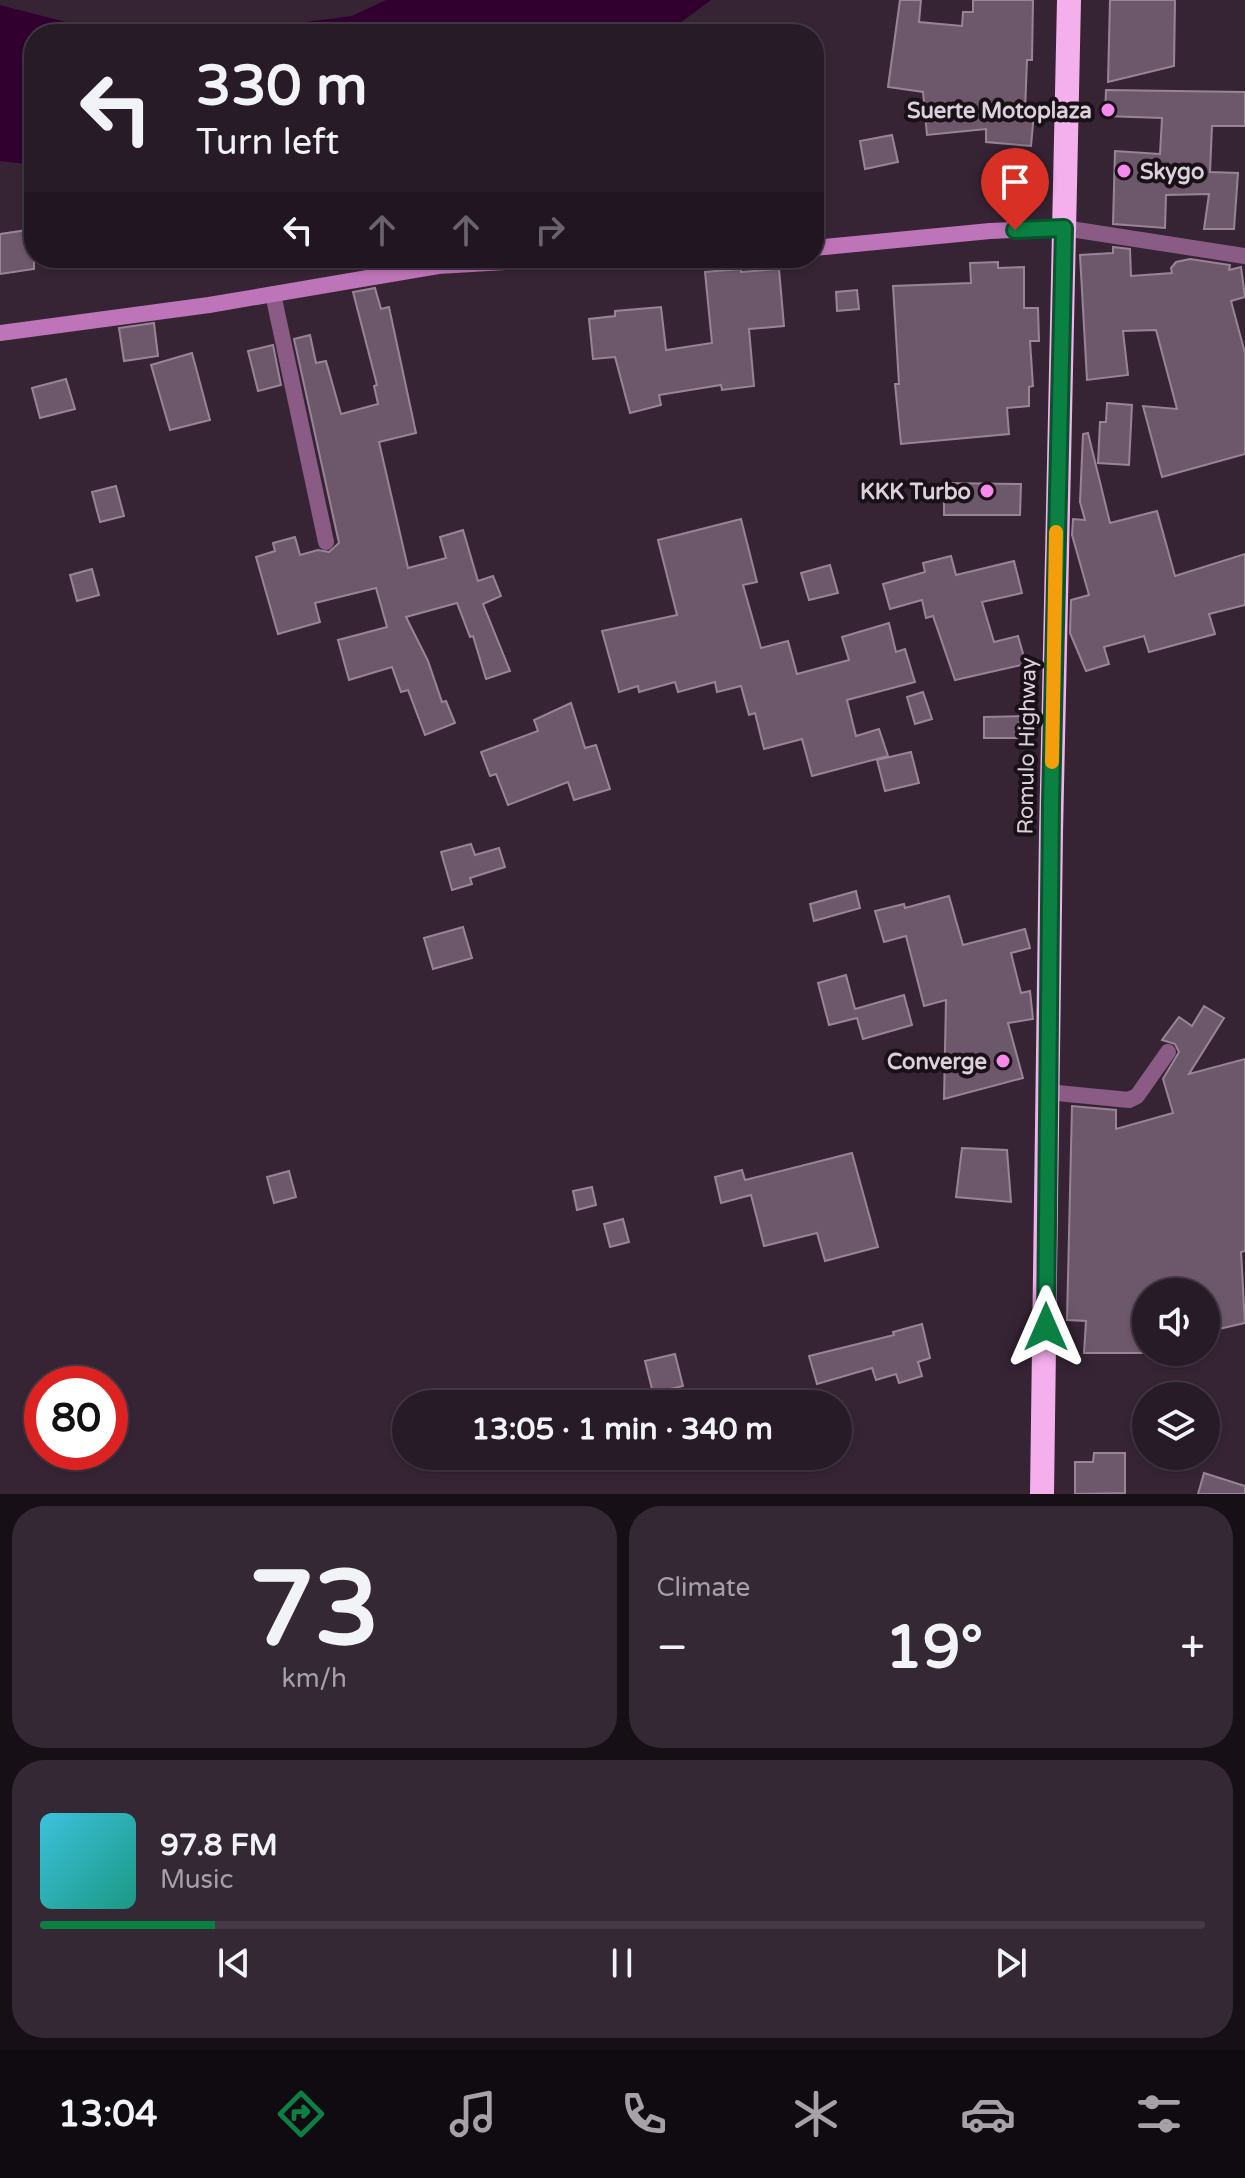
<!DOCTYPE html>
<html lang="en">
<head>
<meta charset="utf-8">
<style>
  body { margin:0; font-family:"Varela Round",sans-serif; background:#342834; color:#f1f3f6; height:100vh; display:flex; flex-direction:column; font-size:30px; white-space:nowrap }
  * { box-sizing:border-box; margin:0 }
  p { font-size:26px; color:#a5a1a8 }
  .icon { flex:none; width:44px; height:44px; fill:none; stroke:currentColor; stroke-width:2; stroke-linecap:round; stroke-linejoin:round }
  .map { position:relative; height:1494px; overflow:hidden }
  .panel { display:flex; flex-direction:column; gap:12px; padding:12px; background:#160f16; flex:1 }
  .panel>* { flex:none }
  .guide { position:absolute; left:24px; top:24px; width:800px; height:244px; border-radius:32px; box-shadow:0 2px 6px #0004,0 0 0 2px #443945; background:#281b28; color:#f1f3f6; overflow:hidden }
  .controls { position:absolute; left:1132px; top:1278px; display:grid; gap:16px }
  .controls a { display:grid; place-items:center; width:88px; height:88px; border-radius:50%; background:#281b28; box-shadow:0 2px 6px #0004,0 0 0 2px #443945; font-size:40px }
  .speed { position:absolute; left:24px; top:1366px; display:flex; gap:16px; font-size:40px; font-weight:700; text-align:center }
  .speed>* { display:grid; place-content:center; width:104px; height:104px; border-radius:50%; background:#281b28; box-shadow:0 2px 6px #0004,0 0 0 2px #443945; line-height:1 }
  .speed .limit { border:12px solid #d22; background:#fff; color:#111 }
  .pin { position:absolute; display:grid; place-items:center; width:68px; height:68px; color:#fff; margin:-82px -34px; border-radius:50% 50% 50% 0; rotate:-45deg; box-shadow:0 0 8px #0007 }
  .pin .icon { rotate:45deg }
  .me { position:absolute; width:88px; margin:-44px; rotate:0deg; stroke-linejoin:round; filter:drop-shadow(0 0 6px #0008) }
  .turn { display:flex; align-items:center; gap:28px; height:168px; padding:0 40px; font-size:36px }
  .turn .icon { width:104px; height:104px; stroke-width:2.5 }
  .turn b { display:block; font-size:56px; line-height:68px }
  .lanes { display:flex; align-items:center; height:76px; padding:0 40px; background:#0003; justify-content:center; gap:40px; direction:ltr }
  .lanes .off { opacity:.35 }
  .big { font-size:60px; font-weight:800; line-height:1.1 }
  .panel .widget { flex:1; display:flex; flex-direction:column; justify-content:center; gap:12px; min-width:0; padding:0 28px; border-radius:32px; background:#342834 }
  .panel .dial { align-items:center; gap:0 }
  .dial b { font-size:104px; line-height:1 }
  .song { display:flex; align-items:center; gap:24px }
  .cover { width:96px; height:96px; border-radius:12px; background:linear-gradient(135deg,hsl(190 70% 55%),hsl(170 70% 35%)) }
  .played { height:8px; border-radius:4px; background:linear-gradient(90deg,#0b8043 15%,#443945 15%) }
  .keys { display:flex; justify-content:space-around; direction:ltr }
  .heat { display:flex; justify-content:space-between; align-items:center; font-size:44px; direction:ltr }
  .panel .tiles { flex:1; display:grid; gap:12px; grid-template-columns:1fr 1fr }
  .widget:last-child { grid-column:span 2 }
  .trip { position:absolute; left:392px; top:1390px; width:460px; height:80px; border-radius:40px; background:#281b28; box-shadow:0 2px 6px #0004,0 0 0 2px #443945; font-weight:800; line-height:80px; text-align:center }
  .tabs { display:flex; height:128px; justify-content:space-around; align-items:center; background:#100b10; color:#a5a1a8 }
  .tabs .icon { width:56px; height:56px }
  .tabs .selected { color:#0b8043 }
  .tabs b { font-size:36px; color:#f1f3f6 }
  .map>svg:first-child { display:block }
  .water { fill:#31002f }
  .building { fill:#6d586b; stroke:#9a8397; stroke-width:2 }
  .lines { fill:none; stroke-linecap:round; stroke-linejoin:round }
  .street { stroke:#895b85; stroke-width:16 }
  .secondary { stroke:#be74b8; stroke-width:16 }
  .highway { stroke:#f4afed; stroke-width:24 }
  .route-casing { stroke:#07532c; stroke-width:20 }
  .route { stroke:#0b8043; stroke-width:14 }
  .slow { stroke:#f59e0b; stroke-width:14 }
  .poi-dot { fill:#f689ed; stroke:#191018; stroke-width:3 }
  .labels { text-anchor:middle; stroke-width:8; stroke-linejoin:round; paint-order:stroke }
  .poi-label { font-size:22px; font-weight:bold; fill:#dcd0da; stroke:#191018; text-anchor:end }
  .street-label { font-size:22px; fill:#dcd0da; stroke:#191018 }
</style>
</head>
<body>
<div class="map">
<svg width="1245" height="1494" viewBox="0 0 1245 1494">
  <rect width="100%" height="100%" fill="#362435"/>
  <g class="water">
    <path d="M 386,0 L 711,0 L 665,34 L 208,34 L 352,16 Z"/>
    <path d="M 0,5 L 112,34 L 34,34 L 34,165 L 0,161 Z"/>
  </g>
  <g class="building">
    <path d="M 900,0 L 921,0 L 919,22 L 962,26 L 963,12 L 973,12 L 973,0 L 1033,0 L 1032,60 L 1027,60 L 1025,112 L 1034,113 L 1031,146 L 986,142 L 986,129 L 927,135 L 923,92 L 888,87 Z"/>
    <path d="M 1110,0 L 1175,0 L 1174,66 L 1108,82 Z"/>
    <path d="M 1106,90 L 1245,92 L 1245,126 L 1212,126 L 1210,172 L 1238,173 L 1234,229 L 1204,229 L 1209,194 L 1166,195 L 1165,228 L 1113,224 L 1115,151 L 1160,154 L 1162,118 L 1105,116 Z"/>
    <path d="M 892,135 L 898,162 L 865,169 L 860,141 Z"/>
    <path d="M 34,229 L 34,269 L 0,274 L 0,234 Z"/>
    <path d="M 1113,247 L 1130,249 L 1131,276 L 1172,273 L 1171,268 L 1176,262 L 1190,259 L 1230,265 L 1229,270 L 1241,267 L 1245,297 L 1231,301 L 1245,353 L 1245,454 L 1162,477 L 1143,406 L 1177,409 L 1156,330 L 1123,331 L 1128,375 L 1087,380 L 1080,255 L 1113,253 Z"/>
    <path d="M 998,262 L 998,268 L 1024,267 L 1024,308 L 1038,308 L 1039,341 L 1030,341 L 1033,386 L 1029,387 L 1029,406 L 1007,408 L 1009,434 L 901,444 L 895,384 L 899,384 L 893,286 L 971,283 L 970,263 Z"/>
    <path d="M 741,269 L 741,272 L 779,269 L 784,326 L 749,329 L 754,386 L 722,390 L 721,385 L 659,395 L 661,405 L 630,413 L 615,357 L 593,359 L 589,319 L 615,316 L 615,311 L 661,307 L 666,350 L 712,343 L 705,272 Z"/>
    <path d="M 375,288 L 381,309 L 389,307 L 416,433 L 379,442 L 408,568 L 446,558 L 440,537 L 463,530 L 478,581 L 493,576 L 501,596 L 483,604 L 510,671 L 486,679 L 473,636 L 470,637 L 457,603 L 406,617 L 428,661 L 442,702 L 446,701 L 455,723 L 425,735 L 408,690 L 401,692 L 392,667 L 349,680 L 338,640 L 387,627 L 376,588 L 315,603 L 320,622 L 278,634 L 256,557 L 275,551 L 273,543 L 295,537 L 300,555 L 318,550 L 329,552 L 339,543 L 294,339 L 310,335 L 316,363 L 326,361 L 341,414 L 378,404 L 374,386 L 377,385 L 353,292 Z"/>
    <path d="M 857,290 L 859,309 L 837,311 L 836,292 Z"/>
    <path d="M 154,323 L 158,356 L 124,361 L 119,328 Z"/>
    <path d="M 273,345 L 281,385 L 258,391 L 248,351 Z"/>
    <path d="M 192,353 L 210,420 L 170,430 L 151,365 Z"/>
    <path d="M 66,379 L 75,409 L 40,418 L 32,388 Z"/>
    <path d="M 1107,403 L 1132,405 L 1129,465 L 1098,463 L 1100,422 L 1106,422 Z"/>
    <path d="M 1088,433 L 1110,523 L 1157,511 L 1175,576 L 1245,554 L 1245,605 L 1209,614 L 1215,634 L 1149,652 L 1144,636 L 1104,647 L 1109,664 L 1086,671 L 1070,633 L 1071,600 L 1089,595 L 1072,535 L 1073,519 L 1085,520 L 1080,502 L 1083,434 Z"/>
    <path d="M 944,483 L 1021,484 L 1020,515 L 944,515 Z"/>
    <path d="M 116,486 L 124,516 L 100,522 L 92,492 Z"/>
    <path d="M 741,519 L 757,582 L 743,585 L 761,648 L 788,641 L 797,674 L 849,660 L 842,637 L 889,623 L 896,652 L 905,649 L 915,682 L 847,700 L 856,736 L 879,729 L 888,756 L 812,776 L 802,739 L 764,749 L 755,713 L 749,715 L 741,686 L 717,692 L 715,682 L 678,692 L 675,682 L 639,692 L 638,686 L 619,692 L 602,631 L 677,615 L 658,540 Z"/>
    <path d="M 951,556 L 956,575 L 1014,561 L 1022,593 L 982,602 L 994,642 L 1018,636 L 1026,664 L 955,680 L 933,616 L 926,618 L 922,600 L 890,609 L 883,584 L 925,572 L 923,563 Z"/>
    <path d="M 830,565 L 838,593 L 809,600 L 801,573 Z"/>
    <path d="M 92,569 L 99,595 L 77,601 L 70,575 Z"/>
    <path d="M 923,692 L 932,719 L 915,724 L 907,697 Z"/>
    <path d="M 571,703 L 585,748 L 596,745 L 610,789 L 574,800 L 568,782 L 508,805 L 496,774 L 490,776 L 481,752 L 538,731 L 534,720 Z"/>
    <path d="M 1024,716 L 1026,738 L 984,738 L 984,717 Z"/>
    <path d="M 911,752 L 919,783 L 885,791 L 877,760 Z"/>
    <path d="M 471,844 L 475,855 L 499,848 L 505,867 L 470,878 L 472,884 L 452,890 L 441,852 Z"/>
    <path d="M 856,891 L 860,908 L 814,921 L 810,904 Z"/>
    <path d="M 949,896 L 963,945 L 1025,929 L 1030,948 L 1011,953 L 1021,993 L 1030,991 L 1033,1019 L 1008,1023 L 1023,1078 L 944,1099 L 946,1000 L 924,1006 L 906,936 L 884,942 L 875,911 L 904,904 L 905,908 Z"/>
    <path d="M 463,927 L 472,958 L 433,969 L 424,938 Z"/>
    <path d="M 846,975 L 855,1009 L 904,995 L 912,1025 L 863,1039 L 857,1018 L 829,1025 L 818,983 Z"/>
    <path d="M 1204,1006 L 1224,1018 L 1189,1074 L 1245,1059 L 1245,1251 L 1241,1252 L 1245,1323 L 1206,1332 L 1206,1292 L 1146,1292 L 1146,1353 L 1084,1353 L 1086,1321 L 1067,1320 L 1072,1106 L 1116,1110 L 1116,1129 L 1173,1113 L 1163,1079 L 1179,1052 L 1175,1044 L 1162,1040 L 1179,1017 L 1192,1026 Z"/>
    <path d="M 962,1148 L 1007,1150 L 1011,1202 L 956,1197 Z"/>
    <path d="M 852,1153 L 878,1247 L 825,1261 L 817,1233 L 764,1246 L 751,1195 L 721,1203 L 715,1177 L 742,1170 L 745,1180 Z"/>
    <path d="M 289,1171 L 296,1197 L 274,1203 L 267,1177 Z"/>
    <path d="M 592,1187 L 596,1205 L 577,1210 L 573,1191 Z"/>
    <path d="M 623,1219 L 629,1242 L 610,1247 L 604,1224 Z"/>
    <path d="M 922,1324 L 930,1358 L 918,1362 L 922,1376 L 899,1383 L 896,1374 L 876,1380 L 872,1368 L 817,1384 L 809,1356 L 894,1335 L 893,1332 Z"/>
    <path d="M 675,1354 L 683,1386 L 653,1393 L 645,1361 Z"/>
    <path d="M 1094,1453 L 1125,1453 L 1125,1493 L 1075,1494 L 1075,1462 L 1093,1462 Z"/>
    <path d="M 1204,1473 L 1245,1486 L 1245,1494 L 1198,1494 Z"/>
  </g>
  <g class="lines">
    <g class="street">
      <path d="M 1064,228 L 1245,256"/>
      <path d="M 273,294 L 326,542"/>
      <path d="M 1047,1092 L 1129,1100 L 1137,1096 L 1168,1052"/>
    </g>
    <g class="secondary">
      <path d="M 814,248 L 990,231 L 1064,228"/>
      <path d="M 0,333 L 209,305 L 438,266 L 572,258"/>
    </g>
    <path class="highway" d="M 1042,1494 L 1051,833 L 1069,0"/>
  </g>
  <g class="lines">
    <g class="route-casing">
      <path id="route" d="M 1015,230 L 1064,228 L 1051,803 L 1046,1327"/>
    </g>
    <use href="#route" class="route"/>
    <path class="slow" d="M 1052,762 L 1056,532"/>
  </g>
  <g class="poi-dot">
    <circle cx="1108" cy="110" r="8"/>
    <circle cx="1124" cy="171" r="8"/>
    <circle cx="987" cy="491" r="8"/>
    <circle cx="1003" cy="1061" r="8"/>
  </g>
  <g class="labels">
    <g class="poi-label">
      <text x="1092" y="118">Suerte Motoplaza</text>
      <text x="1140" y="179" text-anchor="start">Skygo</text>
      <text x="971" y="499">KKK Turbo</text>
      <text x="987" y="1069">Converge</text>
    </g>
    <g class="street-label">
      <text transform="translate(1026 746) rotate(-89)" y="8">Romulo Highway</text>
    </g>
  </g>
</svg>
<div class="controls">
<a><svg class="icon" aria-label="sound" viewBox="0 0 24 24"><path d="M4 9h4l5-4v14l-5-4H4zM17 9q2 3 0 6"/></svg></a>
<a><svg class="icon" aria-label="layers" viewBox="0 0 24 24"><path d="M12 4l9 5-9 5-9-5zM3 14l9 5 9-5"/></svg></a>
</div>
<div class="speed"><div class="limit">80</div></div>
<div class="pin" style="left:1015px;top:230px;background:#d93025"><svg class="icon" aria-label="arrive" viewBox="0 0 24 24"><path d="M6 21V4h12l-3 4 3 4H6"/></svg></div>
<svg class="me" style="left:1046px;top:1327px" viewBox="-20 -20 40 40"><path d="M0-17L14 15 0 8-14 15z" fill="#0b8043" stroke="#fff" stroke-width="4"/></svg>
<div class="trip">13:05 · 1 min · 340 m</div>
<div class="guide">
<div class="turn"><svg class="icon" aria-label="left" viewBox="0 0 24 24"><path d="M17 20v-9H6M10 6l-5 5 5 5"/></svg><div><b>330 m</b>Turn left</div></div>
<div class="lanes"><svg class="icon" aria-label="left" viewBox="0 0 24 24"><path d="M17 20v-9H6M10 6l-5 5 5 5"/></svg><svg class="icon off" aria-label="ahead" viewBox="0 0 24 24"><path d="M12 20V5M6 11l6-6 6 6"/></svg><svg class="icon off" aria-label="ahead" viewBox="0 0 24 24"><path d="M12 20V5M6 11l6-6 6 6"/></svg><svg class="icon off" aria-label="right" viewBox="0 0 24 24"><path d="M7 20v-9h11M14 6l5 5-5 5"/></svg></div>
</div>
</div>
<section class="panel">
<div class="tiles">
<div class="widget dial"><b>73</b><p>km/h</p></div>
<div class="widget"><p>Climate</p>
<div class="heat"><a>−</a><b class="big">19°</b><a>+</a></div>
</div>
<div class="widget">
<div class="song"><i class="cover"></i><div><b>97.8 FM</b><p>Music</p></div></div>
<div class="played"></div>
<div class="keys"><svg class="icon" aria-label="previous" viewBox="0 0 24 24"><path d="M18 5L8 12l10 7zM5 5v14"/></svg><svg class="icon" aria-label="pause" viewBox="0 0 24 24"><path d="M8 5v14M16 5v14"/></svg><svg class="icon" aria-label="next" viewBox="0 0 24 24"><path d="M6 5l10 7-10 7zM19 5v14"/></svg></div>
</div>
</div>
</section>
<nav class="tabs">
<b>13:04</b>
<svg class="icon selected" aria-label="directions" viewBox="0 0 24 24"><path d="M12 3l9 9-9 9-9-9zM9 14v-3h6M13 9l2 2-2 2"/></svg>
<svg class="icon" aria-label="music" viewBox="0 0 24 24"><path d="M9 18V5l10-2v13"/><circle cx="6" cy="18" r="3"/><circle cx="16" cy="16" r="3"/></svg>
<svg class="icon" aria-label="phone" viewBox="0 0 24 24"><path d="M5 4h4l2 5-3 2q2 4 5 5l2-3 5 2v4C11 20 4 13 5 4z"/></svg>
<svg class="icon" aria-label="climate" viewBox="0 0 24 24"><path d="M12 3v18M4 7l16 10M4 17L20 7"/></svg>
<svg class="icon" aria-label="car" viewBox="0 0 24 24"><path d="M5 17H2v-5l4-1 3-4h7l3 4 3 1v5h-3M9 17h6M6 11h13"/><circle cx="7" cy="17" r="2"/><circle cx="17" cy="17" r="2"/></svg>
<svg class="icon" aria-label="filters" viewBox="0 0 24 24"><path d="M4 7h16M4 17h16"/><circle cx="9" cy="7" r="2"/><circle cx="15" cy="17" r="2"/></svg>
</nav>
</body>
</html>
